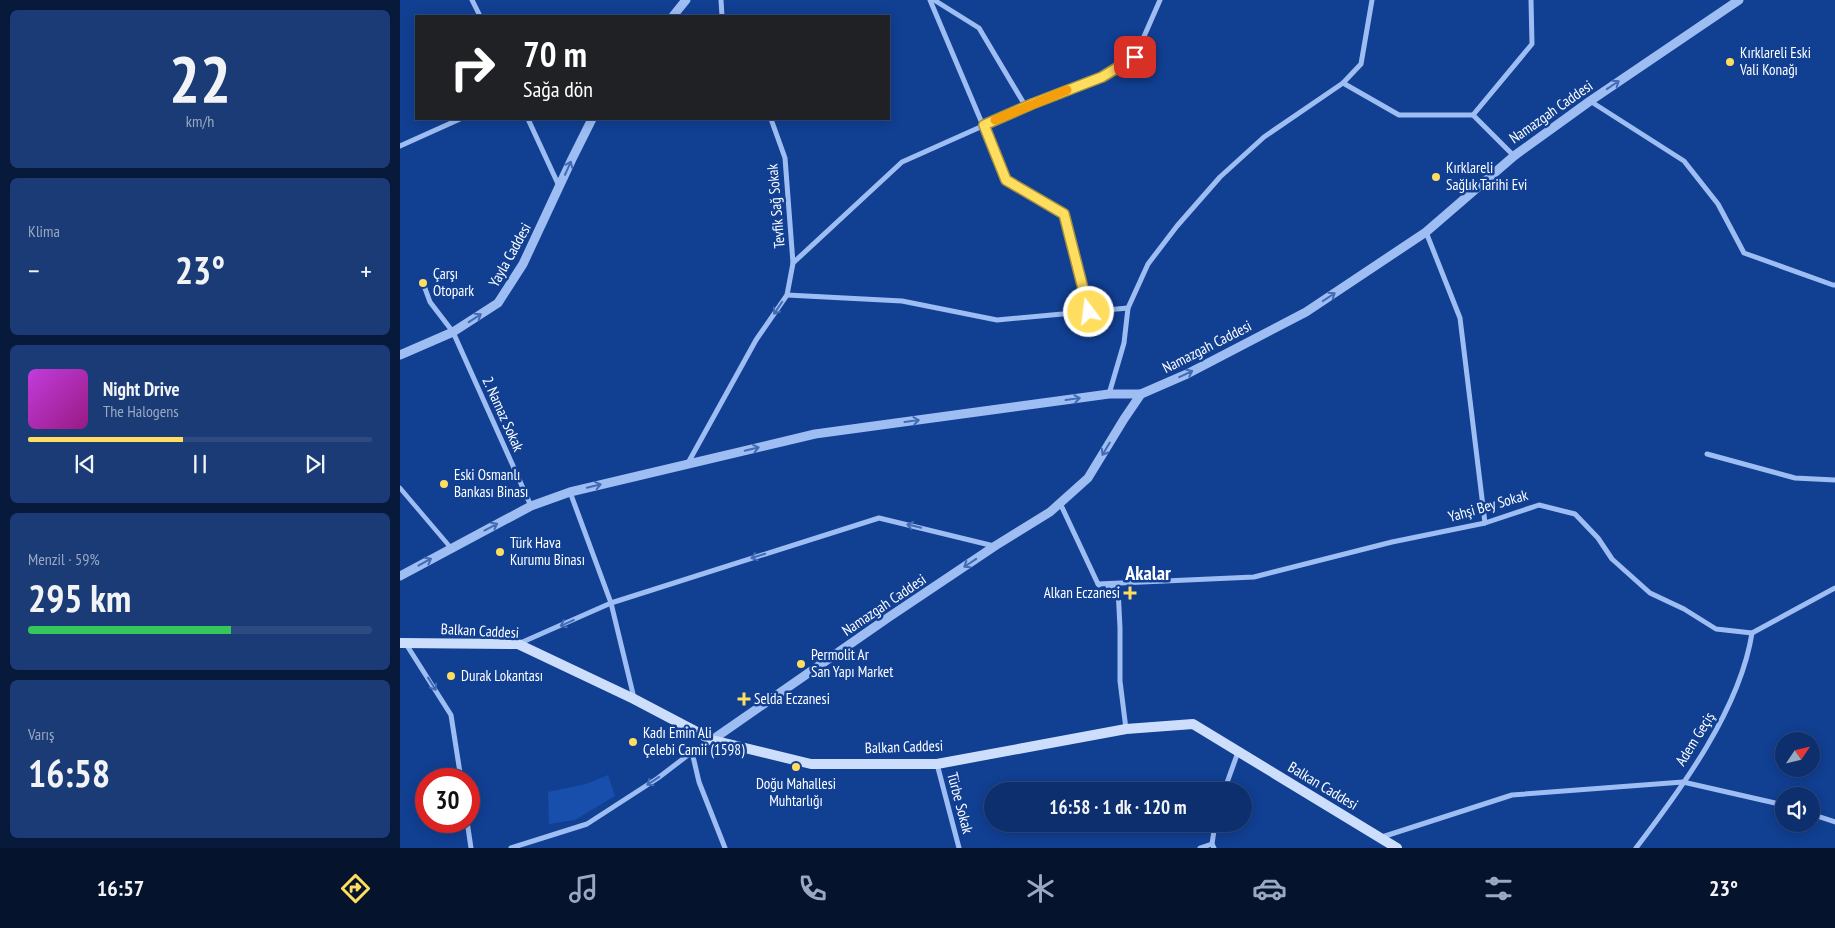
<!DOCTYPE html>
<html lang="tr">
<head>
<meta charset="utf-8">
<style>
  body { margin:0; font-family:"PT Sans Narrow",sans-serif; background:#1b3b76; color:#f1f3f6; height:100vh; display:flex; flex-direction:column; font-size:19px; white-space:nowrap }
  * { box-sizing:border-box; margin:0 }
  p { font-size:16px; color:#9aa9c2 }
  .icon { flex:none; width:28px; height:28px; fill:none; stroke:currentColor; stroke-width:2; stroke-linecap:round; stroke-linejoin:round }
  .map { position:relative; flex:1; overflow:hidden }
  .details { display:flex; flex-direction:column; gap:10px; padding:10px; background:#071a3c; width:400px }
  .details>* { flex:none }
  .hud { position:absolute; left:15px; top:15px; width:475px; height:105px; border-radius:0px; box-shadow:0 2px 12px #0003,0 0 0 1px #2d4a81; background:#202124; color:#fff; overflow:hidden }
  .needle { width:32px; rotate:55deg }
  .fabs { position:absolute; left:1375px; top:732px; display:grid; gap:10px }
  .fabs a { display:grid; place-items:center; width:45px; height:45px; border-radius:50%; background:#0d2f6e; box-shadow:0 2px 12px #0003,0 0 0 1px #2d4a81; font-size:25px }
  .speed { position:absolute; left:15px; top:768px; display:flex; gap:10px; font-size:25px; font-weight:700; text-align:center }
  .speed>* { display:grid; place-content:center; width:65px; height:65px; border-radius:50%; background:#0d2f6e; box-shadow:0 2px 12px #0003,0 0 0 1px #2d4a81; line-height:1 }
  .speed .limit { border:8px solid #d22; background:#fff; color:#111 }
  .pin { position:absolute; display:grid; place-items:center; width:42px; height:42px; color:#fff; margin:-21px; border-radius:10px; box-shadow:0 2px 8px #0006 }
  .me { position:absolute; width:55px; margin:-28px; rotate:345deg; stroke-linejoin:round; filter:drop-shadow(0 0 4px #0008) }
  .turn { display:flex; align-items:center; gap:18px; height:105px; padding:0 25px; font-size:22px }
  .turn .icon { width:65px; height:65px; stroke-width:2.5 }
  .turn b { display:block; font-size:35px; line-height:42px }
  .big { font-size:38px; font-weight:800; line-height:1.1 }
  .details .widget { flex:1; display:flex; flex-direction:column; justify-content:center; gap:8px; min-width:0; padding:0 18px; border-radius:8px; background:#1b3b76 }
  .details .dial { align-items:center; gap:0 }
  .dial b { font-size:65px; line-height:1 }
  .song { display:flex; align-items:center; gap:15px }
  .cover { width:60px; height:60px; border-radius:8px; background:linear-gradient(135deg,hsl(290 70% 55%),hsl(310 70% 35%)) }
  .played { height:5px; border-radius:2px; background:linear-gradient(90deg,#ffde5f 45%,#2d4a81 45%) }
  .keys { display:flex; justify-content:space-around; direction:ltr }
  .heat { display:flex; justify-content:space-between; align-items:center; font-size:28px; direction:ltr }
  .charge { height:8px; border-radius:4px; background:linear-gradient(90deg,#34c759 59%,#2d4a81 0) }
  .trip { position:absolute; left:584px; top:782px; width:268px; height:50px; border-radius:25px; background:#0d2f6e; box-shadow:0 2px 12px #0003,0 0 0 1px #2d4a81; font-weight:800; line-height:50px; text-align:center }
  .tab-bar { display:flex; height:80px; justify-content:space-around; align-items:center; background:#05132c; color:#9aa9c2 }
  .tab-bar .icon { width:35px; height:35px }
  .tab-bar .current { color:#ffde5f }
  .tab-bar b { font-size:22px; color:#f1f3f6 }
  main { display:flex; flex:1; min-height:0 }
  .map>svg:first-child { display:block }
  .green { fill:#194fac }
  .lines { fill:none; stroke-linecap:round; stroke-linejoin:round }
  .pedestrian { stroke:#9ebdf3; stroke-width:4.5 }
  .minor { stroke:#9ebdf3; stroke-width:5 }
  .tertiary { stroke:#9ebdf3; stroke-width:9 }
  .secondary { stroke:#cddefd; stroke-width:10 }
  .oneway { stroke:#426bb4 }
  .route-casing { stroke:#a6903e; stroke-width:12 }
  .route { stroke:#ffde5f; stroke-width:9 }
  .slow { stroke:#f59e0b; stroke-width:9 }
  .poi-dot { fill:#ffde5f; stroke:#113f92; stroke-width:2 }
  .labels { text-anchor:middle; stroke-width:5; stroke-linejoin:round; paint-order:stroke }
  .poi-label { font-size:15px; fill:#fff; stroke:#113f92; text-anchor:start }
  .street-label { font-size:15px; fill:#fff; stroke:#113f92 }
  .district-label { font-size:20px; font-weight:bold; fill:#fff; stroke:#113f92 }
</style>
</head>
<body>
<main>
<section class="details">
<div class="widget dial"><b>22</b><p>km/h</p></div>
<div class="widget"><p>Klima</p>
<div class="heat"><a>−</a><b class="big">23°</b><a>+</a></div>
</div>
<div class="widget">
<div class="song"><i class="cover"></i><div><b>Night Drive</b><p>The Halogens</p></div></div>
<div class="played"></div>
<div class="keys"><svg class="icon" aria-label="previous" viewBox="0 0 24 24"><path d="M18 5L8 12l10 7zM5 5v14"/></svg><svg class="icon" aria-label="pause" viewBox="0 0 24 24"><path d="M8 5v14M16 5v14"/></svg><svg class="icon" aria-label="next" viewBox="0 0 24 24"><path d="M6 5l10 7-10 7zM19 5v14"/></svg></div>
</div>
<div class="widget"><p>Menzil · 59%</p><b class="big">295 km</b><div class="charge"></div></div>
<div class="widget"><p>Varış</p><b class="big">16:58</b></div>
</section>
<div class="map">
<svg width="1435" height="848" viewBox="0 0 1435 848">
  <rect width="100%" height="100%" fill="#113f92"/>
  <path class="green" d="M 208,775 L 215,796 L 175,820 L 149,824 L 148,792 L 186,784 Z"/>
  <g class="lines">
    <path class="pedestrian" d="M 0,488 L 51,548"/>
    <g class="minor">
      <path d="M 72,0 L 80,16"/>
      <path d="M 321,0 L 322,16"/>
      <path d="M 530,0 L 606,180 L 664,214 L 689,312"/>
      <path d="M 534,0 L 579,28 L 626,107"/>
      <path d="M 943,83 L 999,115 L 1073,115 L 1114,156"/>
      <path d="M 1190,101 L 1284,161 L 1318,204 L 1344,253 L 1433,285 L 1435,285"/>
      <path d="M 1073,115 L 1132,44 L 1131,0"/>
      <path d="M 128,119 L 159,186"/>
      <path d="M 0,146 L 60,119"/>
      <path d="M 1026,232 L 1060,318 L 1085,523"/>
      <path d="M 393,263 L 502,162 L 632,104 L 702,77 L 735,57 L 760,0"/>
      <path d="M 23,283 L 30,302 L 53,332 L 131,506"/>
      <path d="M 387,295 L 502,301 L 597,320 L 728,308"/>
      <path d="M 709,394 L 724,343 L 728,308 L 748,264 L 777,226 L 820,177 L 864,137 L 943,83 L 961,64 L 972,0"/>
      <path d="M 1307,454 L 1395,478 L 1435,480"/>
      <path d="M 288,463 L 356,340 L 387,295 L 393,263 L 385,158 L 371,119"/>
      <path d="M 170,492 L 211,603 L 234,698"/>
      <path d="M 660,503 L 698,584 L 699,585"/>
      <path d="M 698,584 L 854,577 L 992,542 L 1085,523 L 1139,505 L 1175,514 L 1198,538 L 1212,559 L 1250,593 L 1284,609 L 1316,629 L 1352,633 L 1435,588"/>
      <path d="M 708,586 L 718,588 L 720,628 L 720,681 L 726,729"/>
      <path d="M 6,644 L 51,715 L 61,779"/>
      <path d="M 118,644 L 211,603 L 479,518 L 594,546"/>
      <path d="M 292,752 L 299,782 L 325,848"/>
      <path d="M 537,764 L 559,848"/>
      <path d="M 824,791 L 838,752"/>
      <path d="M 1411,814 L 1435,822"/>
      <path d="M 67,821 L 71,848"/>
      <path d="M 982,837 L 1112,795 L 1283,782 L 1384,805"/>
      <path d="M 111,848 L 187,824 L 258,778 L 292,752 L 311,741"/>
      <path d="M 800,848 L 812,844"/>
      <path d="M 814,848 L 812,844 L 815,824"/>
      <path d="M 1236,848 C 1282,788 1340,709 1352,633"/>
    </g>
    <g class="tertiary">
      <path d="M 273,16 L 286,0"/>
      <path d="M 0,355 L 53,332 L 98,303 L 123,264 L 172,159 L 192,119"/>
      <path d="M 0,576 L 131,506 L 170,492 L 415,434 L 709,394 L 741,394"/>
      <path d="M 312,740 L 489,617 L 595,546 L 650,512 L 688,478 L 724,419 L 741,394 L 787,374 L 906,312 L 1026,232 L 1114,156 L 1190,101 L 1339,0"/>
    </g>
    <path class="secondary" d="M 0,643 L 118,644 L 234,699 L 312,740 L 411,764 L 537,764 L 726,729 L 793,724 L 997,848"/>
  </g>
  <defs><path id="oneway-shaft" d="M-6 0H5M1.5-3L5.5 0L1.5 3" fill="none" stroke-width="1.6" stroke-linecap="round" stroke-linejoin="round" transform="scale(1.25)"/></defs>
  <g class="oneway">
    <use href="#oneway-shaft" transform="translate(1213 85) rotate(-34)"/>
    <use href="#oneway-shaft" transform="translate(168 168) rotate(-66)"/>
    <use href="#oneway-shaft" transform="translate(929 297) rotate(-34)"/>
    <use href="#oneway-shaft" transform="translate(378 308) rotate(124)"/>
    <use href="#oneway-shaft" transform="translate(75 318) rotate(-33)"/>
    <use href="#oneway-shaft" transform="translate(786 374) rotate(-25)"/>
    <use href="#oneway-shaft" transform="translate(673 399) rotate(-8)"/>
    <use href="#oneway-shaft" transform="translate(512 421) rotate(-8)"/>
    <use href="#oneway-shaft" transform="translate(352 449) rotate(-13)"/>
    <use href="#oneway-shaft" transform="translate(706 449) rotate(121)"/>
    <use href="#oneway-shaft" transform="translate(194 486) rotate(-14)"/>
    <use href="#oneway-shaft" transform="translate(514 526) rotate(-166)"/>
    <use href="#oneway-shaft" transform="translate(91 527) rotate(-28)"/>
    <use href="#oneway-shaft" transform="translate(358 556) rotate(162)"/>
    <use href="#oneway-shaft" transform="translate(25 562) rotate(-29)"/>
    <use href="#oneway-shaft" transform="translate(570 563) rotate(146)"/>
    <use href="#oneway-shaft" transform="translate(167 623) rotate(156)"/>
    <use href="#oneway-shaft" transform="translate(32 684) rotate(58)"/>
    <use href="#oneway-shaft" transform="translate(253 781) rotate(146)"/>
  </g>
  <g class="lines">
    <g class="route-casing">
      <path id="route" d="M 689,312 L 664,214 L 606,180 L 584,125 L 632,104 L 702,77 L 735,57"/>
    </g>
    <use href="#route" class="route"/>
    <path class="slow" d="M 595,120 L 667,90"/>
  </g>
  <g class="poi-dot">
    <circle cx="1330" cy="62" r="5"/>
    <circle cx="1036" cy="177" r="5"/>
    <circle cx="23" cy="283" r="5"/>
    <circle cx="44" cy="484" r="5"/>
    <circle cx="100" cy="552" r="5"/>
    <path d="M727.5 585.5h5v5h5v5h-5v5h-5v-5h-5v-5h5z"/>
    <circle cx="401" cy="664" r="5"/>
    <circle cx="51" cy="676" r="5"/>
    <path d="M341.5 691.5h5v5h5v5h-5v5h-5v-5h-5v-5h5z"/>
    <circle cx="233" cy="742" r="5"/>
    <circle cx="396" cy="767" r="5"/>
  </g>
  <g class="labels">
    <g class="poi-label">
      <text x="1340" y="58">Kırklareli Eski<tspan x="1340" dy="17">Vali Konağı</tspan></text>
      <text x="1046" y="173">Kırklareli<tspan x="1046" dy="17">Sağlık Tarihi Evi</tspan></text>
      <text x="33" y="279">Çarşı<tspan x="33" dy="17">Otopark</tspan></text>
      <text x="54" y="480">Eski Osmanlı<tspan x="54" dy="17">Bankası Binası</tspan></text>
      <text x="110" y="548">Türk Hava<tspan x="110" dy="17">Kurumu Binası</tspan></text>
      <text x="720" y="598" text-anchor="end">Alkan Eczanesi</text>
      <text x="411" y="660">Permolit Ar<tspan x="411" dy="17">San Yapı Market</tspan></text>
      <text x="61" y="681">Durak Lokantası</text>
      <text x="354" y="704">Selda Eczanesi</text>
      <text x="243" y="738">Kadı Emin Ali<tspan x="243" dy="17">Çelebi Camii (1598)</tspan></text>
      <text x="396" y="789" text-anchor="middle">Doğu Mahallesi<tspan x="396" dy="17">Muhtarlığı</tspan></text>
    </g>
    <g class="street-label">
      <text transform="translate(1151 112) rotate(-35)" y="5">Namazgah Caddesi</text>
      <text transform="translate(376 206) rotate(-95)" y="5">Tevfik Sağ Sokak</text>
      <text transform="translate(110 255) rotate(-61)" y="5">Yayla Caddesi</text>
      <text transform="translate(807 347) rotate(-27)" y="5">Namazgah Caddesi</text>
      <text transform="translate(103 414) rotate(66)" y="5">2. Namaz Sokak</text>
      <text transform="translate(1088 506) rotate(-16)" y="5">Yahşi Bey Sokak</text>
      <text transform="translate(484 605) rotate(-34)" y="5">Namazgah Caddesi</text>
      <text transform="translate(80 631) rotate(3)" y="5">Balkan Caddesi</text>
      <text transform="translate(1295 739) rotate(-58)" y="5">Adem Geçiş</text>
      <text transform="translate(504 747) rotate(-2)" y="5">Balkan Caddesi</text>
      <text transform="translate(923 786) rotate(31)" y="5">Balkan Caddesi</text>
      <text transform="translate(560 803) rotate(75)" y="5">Türbe Sokak</text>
    </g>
    <g class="district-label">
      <text x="748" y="580">Akalar</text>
    </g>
  </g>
</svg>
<div class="fabs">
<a><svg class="needle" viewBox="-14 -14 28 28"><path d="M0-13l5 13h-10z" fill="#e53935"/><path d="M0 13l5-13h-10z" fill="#9aa9c2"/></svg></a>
<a><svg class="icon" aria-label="sound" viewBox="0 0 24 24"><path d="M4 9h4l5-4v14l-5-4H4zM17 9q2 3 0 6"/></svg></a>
</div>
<div class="speed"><div class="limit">30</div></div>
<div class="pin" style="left:735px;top:57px;background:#d93025"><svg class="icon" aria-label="arrive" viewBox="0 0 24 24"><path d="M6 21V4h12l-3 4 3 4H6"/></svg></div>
<svg class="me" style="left:689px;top:312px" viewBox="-20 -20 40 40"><circle r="17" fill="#ffde5f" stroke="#fff" stroke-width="3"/><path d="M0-11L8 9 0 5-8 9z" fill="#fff"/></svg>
<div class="trip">16:58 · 1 dk · 120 m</div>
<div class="hud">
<div class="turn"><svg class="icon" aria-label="right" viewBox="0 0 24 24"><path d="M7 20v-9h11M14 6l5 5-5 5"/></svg><div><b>70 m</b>Sağa dön</div></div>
</div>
</div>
</main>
<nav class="tab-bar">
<b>16:57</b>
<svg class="icon current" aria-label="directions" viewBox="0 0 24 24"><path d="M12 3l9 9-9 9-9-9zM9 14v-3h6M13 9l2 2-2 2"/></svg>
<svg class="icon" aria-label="music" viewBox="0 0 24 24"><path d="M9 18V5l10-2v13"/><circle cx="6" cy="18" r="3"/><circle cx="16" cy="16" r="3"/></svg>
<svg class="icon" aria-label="phone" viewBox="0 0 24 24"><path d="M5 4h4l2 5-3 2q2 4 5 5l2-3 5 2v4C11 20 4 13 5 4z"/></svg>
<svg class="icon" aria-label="climate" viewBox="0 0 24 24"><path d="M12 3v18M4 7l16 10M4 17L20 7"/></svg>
<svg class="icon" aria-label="car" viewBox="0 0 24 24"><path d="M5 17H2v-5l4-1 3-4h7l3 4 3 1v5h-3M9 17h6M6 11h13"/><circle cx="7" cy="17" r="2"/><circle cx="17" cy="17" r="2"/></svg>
<svg class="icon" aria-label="filters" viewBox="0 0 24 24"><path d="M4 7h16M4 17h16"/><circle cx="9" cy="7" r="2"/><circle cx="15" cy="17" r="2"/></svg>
<b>23°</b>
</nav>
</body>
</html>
